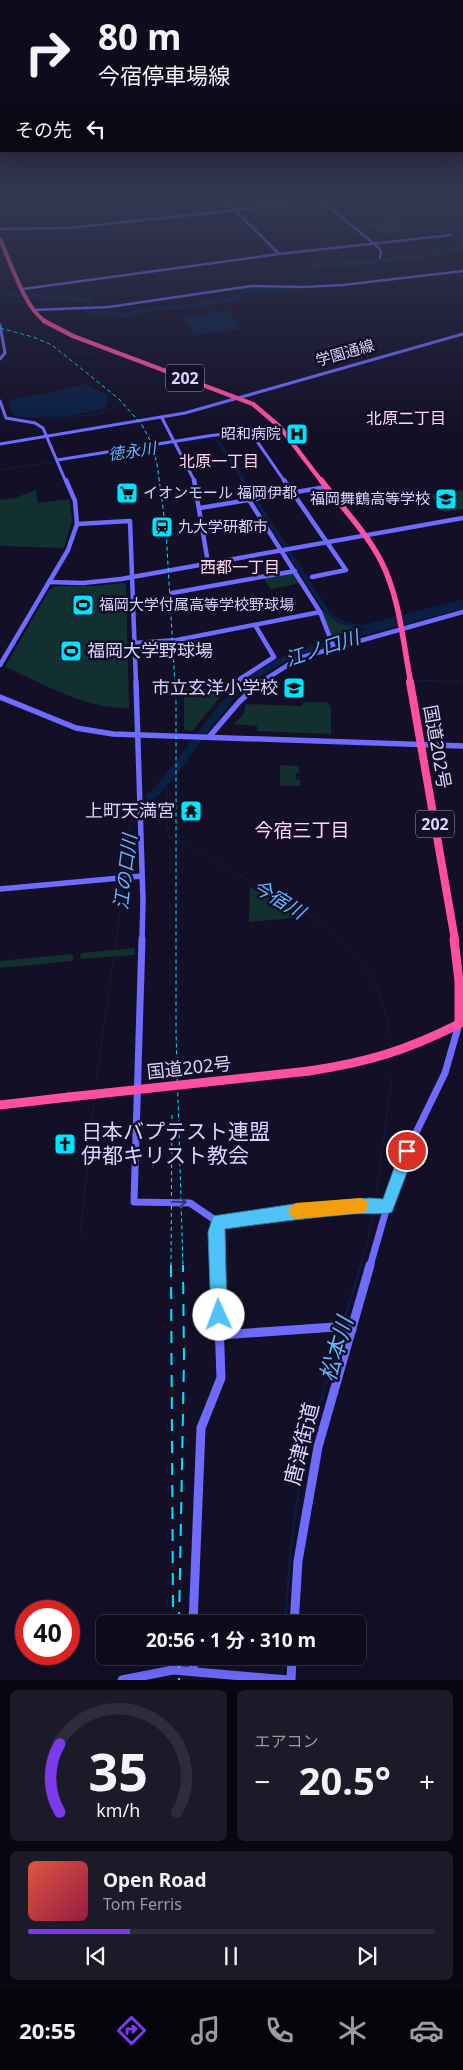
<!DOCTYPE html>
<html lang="ja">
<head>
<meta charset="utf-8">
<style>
  body { margin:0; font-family:"Noto Sans","Noto Sans JP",sans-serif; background:#1c1929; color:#f1f3f6; height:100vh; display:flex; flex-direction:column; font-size:19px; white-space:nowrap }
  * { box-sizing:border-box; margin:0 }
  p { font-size:16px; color:#9b9ba3 }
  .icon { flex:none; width:28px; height:28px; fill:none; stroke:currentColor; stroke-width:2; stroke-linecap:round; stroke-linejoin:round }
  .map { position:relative; height:1680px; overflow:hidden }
  .details { display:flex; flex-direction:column; gap:10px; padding:10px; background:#08060f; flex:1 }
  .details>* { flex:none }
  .banner { position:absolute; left:0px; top:0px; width:464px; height:152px; box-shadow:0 5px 20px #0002,0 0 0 1px #2e2b3b; background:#0e0b1c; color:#f1f3f6; overflow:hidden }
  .speed { position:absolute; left:15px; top:1600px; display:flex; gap:10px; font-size:25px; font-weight:700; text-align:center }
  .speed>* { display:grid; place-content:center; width:65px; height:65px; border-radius:50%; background:#0e0b1c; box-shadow:0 5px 20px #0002,0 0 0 1px #2e2b3b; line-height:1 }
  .speed .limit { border:8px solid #d22; background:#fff; color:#111 }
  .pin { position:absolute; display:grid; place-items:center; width:42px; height:42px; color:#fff; margin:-21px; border:2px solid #fff; border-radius:50%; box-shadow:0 1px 5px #0007 }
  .me { position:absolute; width:55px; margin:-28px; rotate:358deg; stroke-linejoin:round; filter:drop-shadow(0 0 4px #0008) }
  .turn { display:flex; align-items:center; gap:18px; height:105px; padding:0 15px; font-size:22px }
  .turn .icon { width:65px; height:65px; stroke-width:2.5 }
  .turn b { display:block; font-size:35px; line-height:42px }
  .then { display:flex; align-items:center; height:48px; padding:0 15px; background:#0003; gap:10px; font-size:19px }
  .big { font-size:38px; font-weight:700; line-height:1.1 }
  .details .tile { flex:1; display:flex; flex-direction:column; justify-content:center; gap:8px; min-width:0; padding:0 18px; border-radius:8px; background:#1c1929 }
  .details .dial { align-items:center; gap:0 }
  .dial svg { height:130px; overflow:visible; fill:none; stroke:#2e2b3b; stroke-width:7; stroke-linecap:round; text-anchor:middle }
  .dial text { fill:#f1f3f6; stroke:none }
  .song { display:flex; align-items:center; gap:15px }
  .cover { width:60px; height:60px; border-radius:8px; background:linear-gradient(135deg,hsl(10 70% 55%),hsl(340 70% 35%)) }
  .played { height:5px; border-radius:2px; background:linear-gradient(90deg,#7c3aed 25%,#2e2b3b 25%) }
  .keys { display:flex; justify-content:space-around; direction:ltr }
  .heat { display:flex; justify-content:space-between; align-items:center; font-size:28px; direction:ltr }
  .details .tiles { flex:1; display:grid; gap:10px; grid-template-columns:1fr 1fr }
  .tile:last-child { grid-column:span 2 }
  .trip { position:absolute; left:96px; top:1615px; width:270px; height:50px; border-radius:8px; background:#0e0b1c; box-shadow:0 5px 20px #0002,0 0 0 1px #2e2b3b; font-weight:700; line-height:50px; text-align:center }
  .tab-bar { display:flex; height:80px; justify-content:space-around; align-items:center; background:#06040b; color:#9b9ba3 }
  .tab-bar .icon { width:35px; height:35px }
  .tab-bar .selected { color:#7c3aed }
  .tab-bar b { font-size:22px; color:#f1f3f6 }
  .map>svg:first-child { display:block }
  .green { fill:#12302f }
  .water { fill:#0a1f44 }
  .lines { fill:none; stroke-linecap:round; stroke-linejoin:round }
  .stream-far1 { stroke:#0a1f44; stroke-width:1 }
  .stream { stroke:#0a1f44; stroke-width:2 }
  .river { stroke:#0a1f44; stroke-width:4.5 }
  .secondary-far5 { stroke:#6f6bff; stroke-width:2.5 }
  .secondary-far4 { stroke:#6f6bff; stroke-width:3 }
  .secondary-far3 { stroke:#6f6bff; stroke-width:4.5 }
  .secondary-far2 { stroke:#6f6bff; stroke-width:5.5 }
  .secondary-far1 { stroke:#6f6bff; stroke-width:7 }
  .secondary { stroke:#6f6bff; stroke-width:9 }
  .highway-far4 { stroke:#ff4fa3; stroke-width:4 }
  .highway-far3 { stroke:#ff4fa3; stroke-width:4.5 }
  .highway-far2 { stroke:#ff4fa3; stroke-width:5.5 }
  .highway-far1 { stroke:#ff4fa3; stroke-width:8 }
  .highway { stroke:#ff4fa3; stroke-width:9 }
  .rail-far1 { stroke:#00e5ff; stroke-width:1; stroke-dasharray:4 3; stroke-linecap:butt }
  .rail { stroke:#00e5ff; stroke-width:2; stroke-dasharray:12 10; stroke-linecap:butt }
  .highway-bridge { stroke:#ff4fa3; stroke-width:9 }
  .oneway { stroke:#38347d }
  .route { fill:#4fc3f7; stroke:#337fa1 }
  .slow { fill:#f59e0b }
  .labels { text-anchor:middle; stroke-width:5; stroke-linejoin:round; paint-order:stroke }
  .far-street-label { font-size:15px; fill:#d9d4ff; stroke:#130f26 }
  .far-poi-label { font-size:15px; fill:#d9d4ff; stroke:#130f26; text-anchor:start }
  .shield { fill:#130f26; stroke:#9e99be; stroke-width:1 }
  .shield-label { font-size:16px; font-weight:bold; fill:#d9d4ff }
  .far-neighbourhood-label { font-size:16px; fill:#ffd6f0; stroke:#130f26 }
  .far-water-label { font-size:16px; font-style:italic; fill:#62b6ff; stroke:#130f26 }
  .poi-label { font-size:18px; fill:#d9d4ff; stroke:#130f26; text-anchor:end }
  .street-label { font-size:18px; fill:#d9d4ff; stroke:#130f26 }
  .water-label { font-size:19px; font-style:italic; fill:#62b6ff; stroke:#130f26 }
  .neighbourhood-label { font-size:19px; fill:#ffd6f0; stroke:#130f26 }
  .near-poi-label { font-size:21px; fill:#d9d4ff; stroke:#130f26; text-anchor:start }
  .near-street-label { font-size:21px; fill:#d9d4ff; stroke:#130f26 }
  .near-water-label { font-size:22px; font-style:italic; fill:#62b6ff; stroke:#130f26 }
</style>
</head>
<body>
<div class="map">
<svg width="463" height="1680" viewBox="0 0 463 1680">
  <rect width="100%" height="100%" fill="#130f26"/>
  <g class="green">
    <path d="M 396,219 L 413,232 L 381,233 L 367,222 Z"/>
    <path d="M 36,490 L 38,503 L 69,499 L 72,520 L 64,548 L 0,546 L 0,500 L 15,498 Z"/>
    <path d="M 463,490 L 463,509 L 444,512 L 430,495 Z"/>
    <path d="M 295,571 L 302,583 L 270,589 L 263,577 Z"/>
    <path d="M 123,583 L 126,585 L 129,708 C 85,709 44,684 5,667 L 50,589 L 56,586 L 94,586 Z"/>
    <path d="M 324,611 C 334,622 345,626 360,628 L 360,630 L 331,637 L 320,612 Z"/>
    <path d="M 184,689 L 215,689 L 222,695 L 192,731 L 184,730 Z"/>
    <path d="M 303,702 L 326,702 L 331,706 L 331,734 L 257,731 L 257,726 L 234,724 L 245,712 L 245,704 L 302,706 Z"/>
    <path d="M 280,765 L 299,766 L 299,773 L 296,773 L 296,779 L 300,780 L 300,786 L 280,786 Z"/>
    <path d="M 250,887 L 304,917 L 249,922 Z"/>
    <path d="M 135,948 L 134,955 L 80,959 L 81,953 Z"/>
    <path d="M 71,954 L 74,956 L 72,961 L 0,968 L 0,961 Z"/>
  </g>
  <g class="water">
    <path d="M 228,311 L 241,329 L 195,335 L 181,317 Z"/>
    <path d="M 85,384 L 106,395 L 108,402 L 106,407 C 85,416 38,420 15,416 L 10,408 L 8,400 L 59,391 Z"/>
    <path d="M 209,437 L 221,442 L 327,608 C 336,620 349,624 364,625 L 463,599 L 463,609 L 383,630 L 296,656 L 262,675 L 234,698 L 169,784 L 148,806 L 146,796 C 188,755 212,698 263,667 C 285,653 309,647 334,639 C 344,636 358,634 366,628 L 347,626 L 326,614 L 216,441 L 208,439 L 69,460 Z"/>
  </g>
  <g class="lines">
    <g class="stream-far1">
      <path d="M 280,197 L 322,232 L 334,235 L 360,235"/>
      <path d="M 364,235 L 463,231"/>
      <path d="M 70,355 L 95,353 L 105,350"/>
      <path d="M 59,367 L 65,359"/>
      <path d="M 44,420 L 100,414 L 120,404"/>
      <path d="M 0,470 L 69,460"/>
      <path d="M 414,680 L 463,682"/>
      <path d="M 167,785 L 168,836 C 195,850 222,865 248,880 C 288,902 331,923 360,960 C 378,982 385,1010 391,1037"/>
      <path d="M 142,808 L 147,801"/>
      <path d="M 124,876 L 131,821 L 138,813"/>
      <path d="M 115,949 L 124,880"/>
      <path d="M 96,1082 L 114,957"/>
      <path d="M 375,1203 L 392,1075"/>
      <path d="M 80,1236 L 94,1104"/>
      <path d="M 360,1266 L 367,1244 L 373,1209"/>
    </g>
    <g class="stream">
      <path d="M 343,1324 L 361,1265"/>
      <path d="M 285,1624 L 291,1545 L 302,1465 L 341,1332"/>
      <path d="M 282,1675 L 283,1656"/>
    </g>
    <path class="river" d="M 0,293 L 88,300 L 91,301 L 88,306 L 88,312 L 124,315 L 157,308 L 184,307 L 238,298 L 243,291 L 250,289 L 293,289 L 317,265 L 372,262 L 463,249"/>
    <g class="secondary-far5">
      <path d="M 222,197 L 279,254"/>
      <path d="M 322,201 L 378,247 L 381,252 L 380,258"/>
      <path d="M 0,229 L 69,228 L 357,197"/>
      <path d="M 23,289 L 279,254 L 451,235"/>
      <path d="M 33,310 L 109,307 L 251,286 L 304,287 L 343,285 L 463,271"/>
    </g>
    <g class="secondary-far4">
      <path d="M 0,325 L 5,353 L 0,359"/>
      <path d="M 0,401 L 6,418 L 35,423 L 43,428 L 66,482"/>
      <path d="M 162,418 L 195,482"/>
      <path d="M 250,431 L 285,482"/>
      <path d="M 0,444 L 185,413 L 463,334"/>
      <path d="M 57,460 L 208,436 L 280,427"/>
    </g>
    <g class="secondary-far3">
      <path d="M 194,480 L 208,563"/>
      <path d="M 284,480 L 346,570 L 312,577"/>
      <path d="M 249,500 L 320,612 L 334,648"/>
      <path d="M 200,508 L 326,487"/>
      <path d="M 77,524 L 130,521 L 136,684"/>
      <path d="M 49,582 L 83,583 L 121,579 L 463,518"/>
      <path d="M 172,593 L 295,571"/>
      <path d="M 134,643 L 177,640 L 320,612"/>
      <path d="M 0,665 L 68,550 L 77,524 L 75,501 L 66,480"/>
      <path d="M 249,684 L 240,679 L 274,657 L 255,625"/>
      <path d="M 258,684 L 299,658 L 463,612"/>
    </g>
    <g class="secondary-far2">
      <path d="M 136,682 L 143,900 L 142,940"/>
      <path d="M 247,682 L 254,686"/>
      <path d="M 0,697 L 76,728 L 113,734 L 463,746"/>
      <path d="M 209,737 L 239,702 L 260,682"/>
      <path d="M 0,889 L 142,876"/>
    </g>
    <g class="secondary-far1">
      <path d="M 142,939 L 134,1202 L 190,1203 L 218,1222"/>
      <path d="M 217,1266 L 216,1226 L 223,1220 L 294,1211 L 370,1205 L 387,1207"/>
      <path d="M 370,1266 L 387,1207 L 407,1151 L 445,1073 L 459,1024"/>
    </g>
    <g class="secondary">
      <path d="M 220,1335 L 335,1327 L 352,1330"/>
      <path d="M 193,1624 L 201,1428 L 221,1378 L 217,1265"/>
      <path d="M 294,1624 L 298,1561 L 318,1447 L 370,1265"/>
      <path d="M 193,1656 L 193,1671"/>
      <path d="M 122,1680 L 173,1670 L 289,1680"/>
      <path d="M 291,1680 L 292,1656"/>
    </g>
    <path class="highway-far4" d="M 0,239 C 10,261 26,312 47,322"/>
    <path class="highway-far3" d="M 44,321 L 73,336 L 253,404 L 280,427 L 322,482"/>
    <path class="highway-far2" d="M 321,480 C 341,506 366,532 381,561 C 400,598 403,643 411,684"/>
    <path class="highway-far1" d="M 410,682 L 455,940"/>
    <g class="highway">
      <path d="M 309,1071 C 368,1062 405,1051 459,1024 L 459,981 L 454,939"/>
      <path d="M 0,1105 L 69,1097"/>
    </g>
    <g class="rail-far1">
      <path d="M 0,328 L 33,337 L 52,345 L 119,399 L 142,425 L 152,444 L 157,464 L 166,530 L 176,702 L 176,1032 L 183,1266"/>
      <path d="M 171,1266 L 172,1115"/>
    </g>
    <g class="rail">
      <path d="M 171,1265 L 173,1612"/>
      <path d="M 179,1624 L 184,1359 L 183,1265"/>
      <path d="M 179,1656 L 179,1680"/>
    </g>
    <path class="highway-bridge" d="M 69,1097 L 309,1071"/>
  </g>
  <defs><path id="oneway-shaft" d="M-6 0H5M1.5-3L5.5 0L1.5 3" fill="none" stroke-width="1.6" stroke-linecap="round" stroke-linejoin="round" transform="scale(1.25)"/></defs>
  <use class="oneway" href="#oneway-shaft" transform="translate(179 1202) rotate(1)"/>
  <linearGradient id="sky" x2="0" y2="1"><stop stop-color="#0a0815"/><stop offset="0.46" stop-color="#333752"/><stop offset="1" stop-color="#333752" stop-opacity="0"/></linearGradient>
  <rect width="463" height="432" fill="url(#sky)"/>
  <path class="route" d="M 407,1144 L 413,1146 L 415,1151 L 392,1212 C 385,1215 361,1213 351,1214 C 308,1218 267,1223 225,1229 L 227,1315 L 225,1321 L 219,1324 L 213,1321 L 211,1315 L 208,1232 L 213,1216 L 294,1204 L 370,1198 L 383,1199 L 402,1146 Z"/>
  <path class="slow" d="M 361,1198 L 366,1200 L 368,1206 L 366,1211 L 361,1213 L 296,1219 L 291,1216 L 288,1211 L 291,1206 L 296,1203 Z"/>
  <defs>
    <g id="hospital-square" transform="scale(1.125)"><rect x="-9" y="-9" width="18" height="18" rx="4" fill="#00e5ff" stroke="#130f26"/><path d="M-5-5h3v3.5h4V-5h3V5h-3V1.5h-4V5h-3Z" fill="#111"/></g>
    <g id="supermarket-square" transform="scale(1.125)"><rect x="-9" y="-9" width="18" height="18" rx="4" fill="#00e5ff" stroke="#130f26"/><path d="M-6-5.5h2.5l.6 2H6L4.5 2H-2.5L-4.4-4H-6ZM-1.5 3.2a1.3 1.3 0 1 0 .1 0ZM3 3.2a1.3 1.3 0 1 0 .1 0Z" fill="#111"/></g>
    <g id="school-square" transform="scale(1.125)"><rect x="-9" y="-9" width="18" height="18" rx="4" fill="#00e5ff" stroke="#130f26"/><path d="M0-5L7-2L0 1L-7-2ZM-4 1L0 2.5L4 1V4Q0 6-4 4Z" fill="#111"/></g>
    <g id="station-square" transform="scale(1.125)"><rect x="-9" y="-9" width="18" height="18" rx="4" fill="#00e5ff" stroke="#130f26"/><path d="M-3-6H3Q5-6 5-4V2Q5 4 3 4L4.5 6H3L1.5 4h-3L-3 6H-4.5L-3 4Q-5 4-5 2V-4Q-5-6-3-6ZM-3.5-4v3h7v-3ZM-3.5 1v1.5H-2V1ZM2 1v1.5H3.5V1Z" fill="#111"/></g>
    <g id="stadium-square" transform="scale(1.125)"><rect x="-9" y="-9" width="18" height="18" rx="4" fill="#00e5ff" stroke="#130f26"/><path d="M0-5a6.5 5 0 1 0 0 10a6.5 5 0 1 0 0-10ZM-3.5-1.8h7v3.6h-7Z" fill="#111"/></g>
    <g id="temple-square" transform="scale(1.125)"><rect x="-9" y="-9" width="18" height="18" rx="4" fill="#00e5ff" stroke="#130f26"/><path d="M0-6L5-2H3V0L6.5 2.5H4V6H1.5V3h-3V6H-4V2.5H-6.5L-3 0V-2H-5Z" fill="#111"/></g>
    <g id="church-square" transform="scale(1.125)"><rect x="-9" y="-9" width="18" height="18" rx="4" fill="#00e5ff" stroke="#130f26"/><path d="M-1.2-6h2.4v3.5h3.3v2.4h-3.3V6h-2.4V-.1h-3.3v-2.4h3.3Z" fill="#111"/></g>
  </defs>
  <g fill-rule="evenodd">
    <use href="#hospital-square" x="297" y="434"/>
    <use href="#supermarket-square" x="127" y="493"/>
    <use href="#school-square" x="446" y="499"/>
    <use href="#station-square" x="162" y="527"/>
    <use href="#stadium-square" x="83" y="605"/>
    <use href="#stadium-square" x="71" y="651"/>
    <use href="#school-square" x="294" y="688"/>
    <use href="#temple-square" x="191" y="811"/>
    <use href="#church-square" x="65" y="1144"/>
  </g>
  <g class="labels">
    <g class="far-street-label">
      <text transform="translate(345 353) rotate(-16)" y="5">学園通線</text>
    </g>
    <g class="far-poi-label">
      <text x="281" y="439" text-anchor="end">昭和病院</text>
      <text x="143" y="498">イオンモール 福岡伊都</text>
      <text x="430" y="504" text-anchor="end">福岡舞鶴高等学校</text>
      <text x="178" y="532">九大学研都市</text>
      <text x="99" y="610">福岡大学付属高等学校野球場</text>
    </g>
    <g class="shield">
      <rect x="166" y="364.5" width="38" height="27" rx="4"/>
      <rect x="416" y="810.5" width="38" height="27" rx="4"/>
    </g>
    <g class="shield-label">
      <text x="185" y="384">202</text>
      <text x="435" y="830">202</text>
    </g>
    <g class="far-neighbourhood-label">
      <text x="406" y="424">北原二丁目</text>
      <text x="219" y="467">北原一丁目</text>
      <text x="240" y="573">西都一丁目</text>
    </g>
    <g class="far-water-label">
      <text transform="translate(132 451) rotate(-8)" y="6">徳永川</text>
    </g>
    <g class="poi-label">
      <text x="87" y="657" text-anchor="start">福岡大学野球場</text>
      <text x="278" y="694">市立玄洋小学校</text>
      <text x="175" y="817">上町天満宮</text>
    </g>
    <g class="street-label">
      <text transform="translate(437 747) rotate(80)" y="6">国道202号</text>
      <text transform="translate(189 1068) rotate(-6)" y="6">国道202号</text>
    </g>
    <g class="water-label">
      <text transform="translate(322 648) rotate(-18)" y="7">江ノ口川</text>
      <text transform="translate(125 872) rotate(-83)" y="7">江の口川</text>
      <text transform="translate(279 899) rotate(31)" y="7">今宿川</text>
    </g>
    <g class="neighbourhood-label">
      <text x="302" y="837">今宿三丁目</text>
    </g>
    <g class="near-poi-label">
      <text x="81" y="1139">日本バプテスト連盟<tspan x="81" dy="24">伊都キリスト教会</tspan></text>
    </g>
    <g class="near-street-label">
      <text transform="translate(302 1444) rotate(-76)" y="7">唐津街道</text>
    </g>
    <g class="near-water-label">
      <text transform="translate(336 1349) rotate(-74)" y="8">松本川</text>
    </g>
  </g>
</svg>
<div class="speed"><div class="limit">40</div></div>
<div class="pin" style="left:407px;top:1151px;background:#d93025"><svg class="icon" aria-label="arrive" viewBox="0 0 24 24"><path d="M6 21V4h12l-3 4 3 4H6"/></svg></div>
<svg class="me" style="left:219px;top:1315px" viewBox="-20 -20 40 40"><circle r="19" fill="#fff"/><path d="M0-13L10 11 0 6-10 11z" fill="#4fc3f7"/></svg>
<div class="trip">20:56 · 1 分 · 310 m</div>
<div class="banner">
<div class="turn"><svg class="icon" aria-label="right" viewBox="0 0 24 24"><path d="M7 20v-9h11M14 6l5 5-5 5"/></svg><div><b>80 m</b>今宿停車場線</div></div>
<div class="then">その先<svg class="icon" aria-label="left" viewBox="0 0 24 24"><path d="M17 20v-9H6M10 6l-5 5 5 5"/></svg></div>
</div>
</div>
<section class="details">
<div class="tiles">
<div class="tile dial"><svg viewBox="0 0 100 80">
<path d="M14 69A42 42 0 1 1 86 69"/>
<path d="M14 69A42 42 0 0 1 14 27" stroke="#7c3aed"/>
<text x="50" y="56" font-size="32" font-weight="700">35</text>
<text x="50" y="72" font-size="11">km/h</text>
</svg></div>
<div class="tile"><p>エアコン</p>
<div class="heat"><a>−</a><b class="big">20.5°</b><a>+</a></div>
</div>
<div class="tile">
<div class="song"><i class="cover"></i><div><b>Open Road</b><p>Tom Ferris</p></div></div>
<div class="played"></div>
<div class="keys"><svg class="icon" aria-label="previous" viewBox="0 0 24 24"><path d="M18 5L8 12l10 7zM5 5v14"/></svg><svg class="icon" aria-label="pause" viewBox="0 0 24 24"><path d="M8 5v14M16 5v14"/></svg><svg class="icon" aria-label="next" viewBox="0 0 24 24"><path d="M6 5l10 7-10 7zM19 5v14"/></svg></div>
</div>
</div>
</section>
<nav class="tab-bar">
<b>20:55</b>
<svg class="icon selected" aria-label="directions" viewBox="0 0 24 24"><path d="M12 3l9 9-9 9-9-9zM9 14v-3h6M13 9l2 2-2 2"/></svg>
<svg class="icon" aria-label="music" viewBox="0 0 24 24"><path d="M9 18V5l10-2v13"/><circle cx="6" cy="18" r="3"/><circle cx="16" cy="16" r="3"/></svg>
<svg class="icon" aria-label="phone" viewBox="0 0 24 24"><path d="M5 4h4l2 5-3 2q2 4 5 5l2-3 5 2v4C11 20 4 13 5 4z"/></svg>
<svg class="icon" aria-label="climate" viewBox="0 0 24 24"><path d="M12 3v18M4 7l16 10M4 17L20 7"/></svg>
<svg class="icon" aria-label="car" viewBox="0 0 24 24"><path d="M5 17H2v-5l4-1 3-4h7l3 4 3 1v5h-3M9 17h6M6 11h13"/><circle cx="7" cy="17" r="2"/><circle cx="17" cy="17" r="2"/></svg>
</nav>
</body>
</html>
